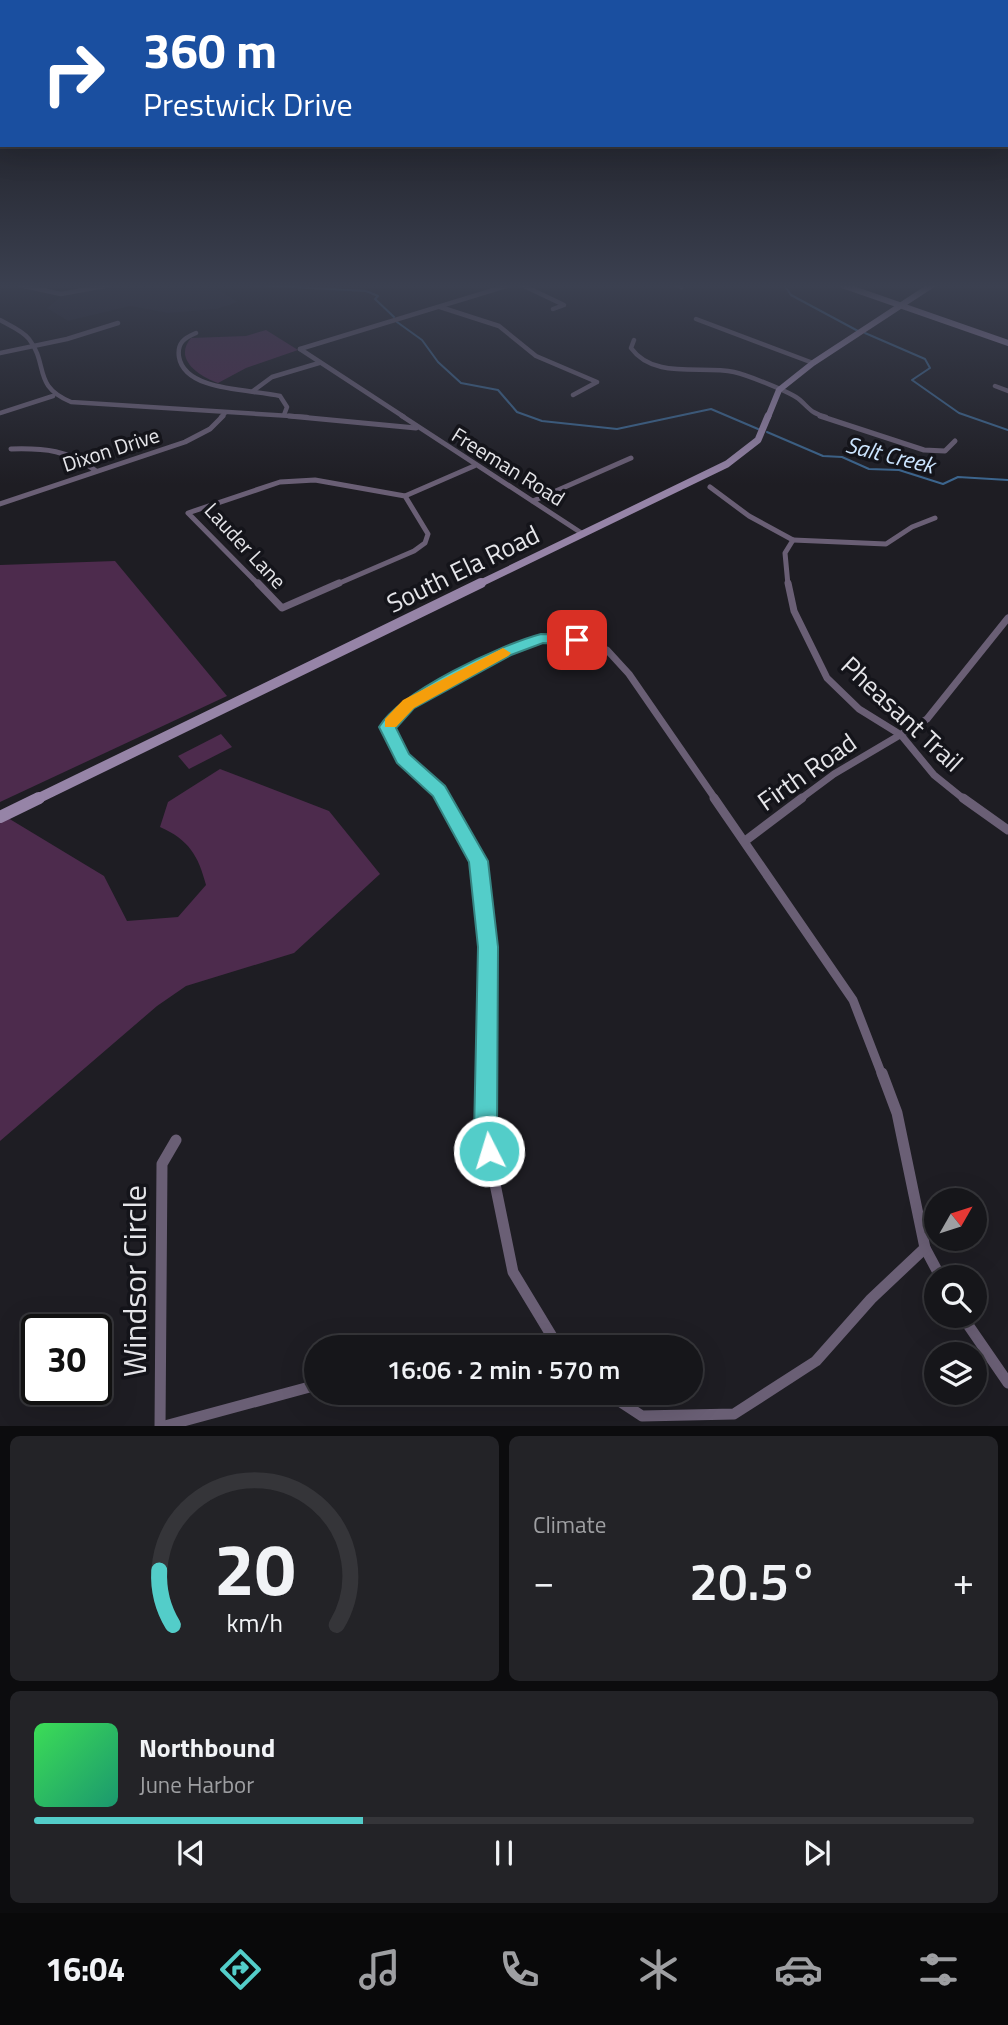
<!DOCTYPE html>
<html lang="en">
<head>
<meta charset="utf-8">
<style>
  body { margin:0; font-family:"Titillium Web",sans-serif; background:#232327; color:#f1f3f6; height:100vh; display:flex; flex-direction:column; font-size:26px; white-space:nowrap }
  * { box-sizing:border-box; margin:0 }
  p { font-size:23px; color:#9e9fa2 }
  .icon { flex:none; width:38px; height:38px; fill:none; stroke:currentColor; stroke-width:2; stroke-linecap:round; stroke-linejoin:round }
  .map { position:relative; height:1426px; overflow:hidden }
  .sheet { display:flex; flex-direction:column; gap:10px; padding:10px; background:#0c0c0e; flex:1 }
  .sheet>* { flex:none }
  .guide { position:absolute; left:0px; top:0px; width:1008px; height:147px; box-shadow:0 7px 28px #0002,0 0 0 2px #353539; background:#1a4fa0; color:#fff; overflow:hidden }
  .needle { width:46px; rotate:51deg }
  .fabs { position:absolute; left:924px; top:1188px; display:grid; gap:14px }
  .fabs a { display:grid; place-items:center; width:63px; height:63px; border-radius:50%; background:#16161a; box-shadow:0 7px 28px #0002,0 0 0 2px #353539; font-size:35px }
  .speed { position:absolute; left:21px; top:1314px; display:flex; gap:14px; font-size:35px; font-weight:700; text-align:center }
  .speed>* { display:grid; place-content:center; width:91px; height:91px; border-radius:50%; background:#16161a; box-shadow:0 7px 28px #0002,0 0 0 2px #353539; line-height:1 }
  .speed .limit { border:4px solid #111; border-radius:10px; background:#fff; color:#111 }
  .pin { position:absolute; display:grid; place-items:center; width:60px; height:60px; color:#fff; margin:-30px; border-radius:14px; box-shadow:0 4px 10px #0006 }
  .me { position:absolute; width:77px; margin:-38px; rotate:355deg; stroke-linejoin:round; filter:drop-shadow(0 0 5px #0008) }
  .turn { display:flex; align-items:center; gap:24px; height:147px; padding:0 28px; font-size:32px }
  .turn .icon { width:91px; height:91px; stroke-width:2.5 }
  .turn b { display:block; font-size:49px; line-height:60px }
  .big { font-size:52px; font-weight:600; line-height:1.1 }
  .sheet .card { flex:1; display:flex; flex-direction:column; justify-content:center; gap:10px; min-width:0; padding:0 24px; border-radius:10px; background:#232327 }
  .sheet .dial { align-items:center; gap:0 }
  .dial svg { height:182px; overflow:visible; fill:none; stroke:#353539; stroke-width:7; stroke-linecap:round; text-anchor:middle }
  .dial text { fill:#f1f3f6; stroke:none }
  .song { display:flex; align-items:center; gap:21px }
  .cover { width:84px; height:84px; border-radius:10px; background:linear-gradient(135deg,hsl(130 70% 55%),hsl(160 70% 35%)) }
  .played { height:7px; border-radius:4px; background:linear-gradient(90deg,#53cdc9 35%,#353539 35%) }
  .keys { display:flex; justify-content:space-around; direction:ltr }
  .heat { display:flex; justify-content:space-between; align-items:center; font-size:38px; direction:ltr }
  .sheet .tiles { flex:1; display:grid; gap:10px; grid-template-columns:1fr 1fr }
  .card:last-child { grid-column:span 2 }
  .trip { position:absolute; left:304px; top:1335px; width:399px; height:70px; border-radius:35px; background:#16161a; box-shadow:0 7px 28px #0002,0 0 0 2px #353539; font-weight:600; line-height:70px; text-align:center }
  .tabs { display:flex; height:112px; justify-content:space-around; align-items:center; background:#09090a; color:#9e9fa2 }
  .tabs .icon { width:49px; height:49px }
  .tabs .on { color:#53cdc9 }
  .tabs b { font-size:32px; color:#f1f3f6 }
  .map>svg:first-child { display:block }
  .built { fill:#24232f }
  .green { fill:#4d2b4d }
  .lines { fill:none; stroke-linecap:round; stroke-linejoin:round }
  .stream { stroke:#3c668f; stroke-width:2 }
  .street-far4 { stroke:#6a5f75; stroke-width:4.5 }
  .street-far3 { stroke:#6a5f75; stroke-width:5 }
  .street-far2 { stroke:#6a5f75; stroke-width:7 }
  .street-far1 { stroke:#6a5f75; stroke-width:9 }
  .street { stroke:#6a5f75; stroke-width:11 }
  .secondary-far3 { stroke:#9684a7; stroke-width:6 }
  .secondary-far2 { stroke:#9684a7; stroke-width:7 }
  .secondary-far1 { stroke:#9684a7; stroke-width:10 }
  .secondary { stroke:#9684a7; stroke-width:12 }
  .route { fill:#53cdc9; stroke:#368583; stroke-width:2 }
  .slow { fill:#f59e0b }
  .labels { text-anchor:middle; stroke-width:7; stroke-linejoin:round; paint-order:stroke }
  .far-street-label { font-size:21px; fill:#e5e5e9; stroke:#14141a }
  .far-water-label { font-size:23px; font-style:italic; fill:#cce5ff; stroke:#14141a }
  .street-label { font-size:26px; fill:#e5e5e9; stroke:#14141a }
  .near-street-label { font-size:32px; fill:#e5e5e9; stroke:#14141a }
</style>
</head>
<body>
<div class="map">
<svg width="1008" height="1427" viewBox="0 0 1008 1427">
  <rect width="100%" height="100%" fill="#1e1d23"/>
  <path class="built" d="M 119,285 L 210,285 L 238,302 L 217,309 L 168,313 L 130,306 L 68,321 L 47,308 L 61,297 Z"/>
  <g class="green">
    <path d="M 266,330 L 298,350 L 246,368 L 218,383 C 199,376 173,359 191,338 L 246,336 Z"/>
    <path d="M 115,561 L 227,696 L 0,802 L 0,565 Z"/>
    <path d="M 221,734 L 232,747 L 189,769 L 178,756 Z"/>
    <path d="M 220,769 L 329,811 L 380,874 L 294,953 L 186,986 L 157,1006 L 0,1141 L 0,822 L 8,818 L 104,876 L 127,921 L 178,917 L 206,885 C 198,855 189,840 160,827 L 168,802 Z"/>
  </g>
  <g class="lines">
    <g class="stream">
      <path d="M 255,285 L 366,291 L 378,296 L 375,299 L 394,317"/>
      <path d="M 784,285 L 791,295 L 858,331"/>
      <path d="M 397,322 L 422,340 L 438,362 L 461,383 L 498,390 L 517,412 L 542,421 L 617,429 L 711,409 L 758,429"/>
      <path d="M 865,333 L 925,359 L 930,368 L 912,380 L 959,413 L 1008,430"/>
      <path d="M 767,432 L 823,456 L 842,457 L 869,469 L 899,470 L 943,484 L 958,477 L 1008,480"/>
    </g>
    <g class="street-far4">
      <path d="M 19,285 L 61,294 L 110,285"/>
      <path d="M 522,285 L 564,305 L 553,309"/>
      <path d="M 677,285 L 681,287"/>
      <path d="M 440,307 L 499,326 L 536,356 L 597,382 L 573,395"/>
      <path d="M 696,319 L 813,363"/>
      <path d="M 0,320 C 9,325 23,331 29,339 C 49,365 32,386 71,402 L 307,417"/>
      <path d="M 196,333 C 184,338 177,343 179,357 C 185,392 252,389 280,396 L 287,407 L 284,415"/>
      <path d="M 634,340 L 631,348 C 654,380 702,365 734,372 C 747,375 791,392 800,400 C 810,409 811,413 826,417"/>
      <path d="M 300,349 L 404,417"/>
      <path d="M 300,349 L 510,285"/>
      <path d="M 0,353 L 67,339 L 118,323"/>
      <path d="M 995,386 L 1008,391"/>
      <path d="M 253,391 L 272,377 L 319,363"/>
      <path d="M 0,413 L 53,396"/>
      <path d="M 221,417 L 225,413"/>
    </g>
    <g class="street-far3">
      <path d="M 289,416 L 416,428"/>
      <path d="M 402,416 L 583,534"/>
      <path d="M 820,416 L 924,450 L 945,451 L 955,441"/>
      <path d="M 11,449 C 44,448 69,450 96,471"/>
      <path d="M 710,487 L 749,516 L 793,540 L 785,553 L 788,585"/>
      <path d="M 405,496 L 474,466"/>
      <path d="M 533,501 L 631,458"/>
      <path d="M 0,504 L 185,442 L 210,429 L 223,416"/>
      <path d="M 793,540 L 886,544 L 912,527 L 935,518"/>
      <path d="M 259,585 L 188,513 L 280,482 L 315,480 L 405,496 L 428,534 L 425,543 L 414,551 L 335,585"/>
    </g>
    <g class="street-far2">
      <path d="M 258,583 L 282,608 L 339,583"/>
      <path d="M 788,583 L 794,611 L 827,678 L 859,709 L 901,735 L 934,775 L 965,800"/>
      <path d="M 444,800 L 439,791 L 403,758 L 387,727 L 409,704 L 506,651 L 541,638 L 577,640 L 607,650 L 629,674 L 716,800"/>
      <path d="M 799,800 L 834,774 L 927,719 L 1008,618"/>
    </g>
    <g class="street-far1">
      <path d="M 443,798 L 478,861 L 488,947 L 486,1075"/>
      <path d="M 714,798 L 853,1000 L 882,1075"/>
      <path d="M 963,798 L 1008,830"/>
      <path d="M 745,841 L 802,798"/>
    </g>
    <g class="street">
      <path d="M 486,1073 L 485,1135 L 513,1272 L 559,1348"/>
      <path d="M 882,1073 L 897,1113 L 925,1248 L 941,1278"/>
      <path d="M 962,1316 L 1008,1383"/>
      <path d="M 607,1393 L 642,1416 L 734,1414 L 816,1361 L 871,1299 L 925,1248"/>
      <path d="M 160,1427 L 162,1164 L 176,1140"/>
      <path d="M 161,1427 L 317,1385"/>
    </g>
    <g class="secondary-far3">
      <path d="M 842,285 L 1008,343"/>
      <path d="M 768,417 L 779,390 L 813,363 L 932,285"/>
    </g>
    <path class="secondary-far2" d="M 477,585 L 727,464 L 758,440 L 768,416"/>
    <path class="secondary-far1" d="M 35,800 L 481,583"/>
    <path class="secondary" d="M 0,817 L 39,798"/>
  </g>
  <linearGradient id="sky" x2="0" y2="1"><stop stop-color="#101013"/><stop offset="0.59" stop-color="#3b4050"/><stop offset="1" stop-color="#3b4050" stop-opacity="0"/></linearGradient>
  <rect width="1008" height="485" fill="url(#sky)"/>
  <path class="route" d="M 541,634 L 577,635 L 584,640 L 577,645 L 543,643 L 511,655 L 414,708 L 396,728 L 409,754 L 445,786 L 488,861 L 498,947 L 497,1135 L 501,1151 L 497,1160 L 489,1163 L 480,1160 L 474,1135 L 478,947 L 469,862 L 433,796 L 397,763 L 379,727 C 401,691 500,645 541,634 Z"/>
  <path class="slow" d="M 503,648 L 511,653 L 508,656 L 414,708 L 396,727 L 385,727 L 385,719 L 403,700 Z"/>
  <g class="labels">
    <g class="far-street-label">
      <text transform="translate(111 450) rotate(-18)" y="7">Dixon Drive</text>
      <text transform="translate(508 467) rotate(32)" y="7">Freeman Road</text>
      <text transform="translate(245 546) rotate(47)" y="7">Lauder Lane</text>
    </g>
    <g class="far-water-label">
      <text transform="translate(890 455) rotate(14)" y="8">Salt Creek</text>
    </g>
    <g class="street-label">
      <text transform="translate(463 569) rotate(-26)" y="9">South Ela Road</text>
      <text transform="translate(902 714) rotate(43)" y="9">Pheasant Trail</text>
      <text transform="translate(807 772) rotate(-35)" y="9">Firth Road</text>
    </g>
    <g class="near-street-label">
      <text transform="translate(135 1281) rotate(-90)" y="11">Windsor Circle</text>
    </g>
  </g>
</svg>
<div class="fabs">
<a><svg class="needle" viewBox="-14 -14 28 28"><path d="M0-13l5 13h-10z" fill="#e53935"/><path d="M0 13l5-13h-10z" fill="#9e9fa2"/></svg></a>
<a><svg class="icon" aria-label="search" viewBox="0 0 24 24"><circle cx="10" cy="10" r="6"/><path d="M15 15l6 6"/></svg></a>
<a><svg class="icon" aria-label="layers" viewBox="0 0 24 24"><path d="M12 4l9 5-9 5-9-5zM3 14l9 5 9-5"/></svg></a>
</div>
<div class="speed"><div class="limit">30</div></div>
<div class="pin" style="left:577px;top:640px;background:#d93025"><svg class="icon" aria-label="arrive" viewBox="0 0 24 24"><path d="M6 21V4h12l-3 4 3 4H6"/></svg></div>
<svg class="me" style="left:489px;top:1151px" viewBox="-20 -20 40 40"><circle r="17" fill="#53cdc9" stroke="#fff" stroke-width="3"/><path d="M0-11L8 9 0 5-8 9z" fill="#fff"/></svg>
<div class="trip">16:06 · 2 min · 570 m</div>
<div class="guide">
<div class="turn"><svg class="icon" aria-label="right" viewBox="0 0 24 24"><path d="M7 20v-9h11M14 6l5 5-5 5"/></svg><div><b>360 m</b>Prestwick Drive</div></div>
</div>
</div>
<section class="sheet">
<div class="tiles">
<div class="card dial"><svg viewBox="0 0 100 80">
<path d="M14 69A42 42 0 1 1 86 69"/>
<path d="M14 69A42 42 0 0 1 8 45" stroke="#53cdc9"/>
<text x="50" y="56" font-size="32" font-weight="700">20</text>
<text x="50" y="72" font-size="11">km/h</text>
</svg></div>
<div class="card"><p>Climate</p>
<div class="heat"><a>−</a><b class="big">20.5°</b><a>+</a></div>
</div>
<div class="card">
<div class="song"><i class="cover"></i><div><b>Northbound</b><p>June Harbor</p></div></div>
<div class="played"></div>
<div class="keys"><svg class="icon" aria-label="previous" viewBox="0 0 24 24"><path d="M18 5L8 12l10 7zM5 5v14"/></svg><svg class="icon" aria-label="pause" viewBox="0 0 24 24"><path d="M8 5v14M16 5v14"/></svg><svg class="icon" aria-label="next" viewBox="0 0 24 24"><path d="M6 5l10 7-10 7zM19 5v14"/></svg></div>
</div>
</div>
</section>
<nav class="tabs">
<b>16:04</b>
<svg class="icon on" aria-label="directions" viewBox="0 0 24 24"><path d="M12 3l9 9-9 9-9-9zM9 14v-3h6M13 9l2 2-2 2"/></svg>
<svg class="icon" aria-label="music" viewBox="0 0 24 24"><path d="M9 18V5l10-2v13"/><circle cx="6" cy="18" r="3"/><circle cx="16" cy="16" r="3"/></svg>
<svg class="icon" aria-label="phone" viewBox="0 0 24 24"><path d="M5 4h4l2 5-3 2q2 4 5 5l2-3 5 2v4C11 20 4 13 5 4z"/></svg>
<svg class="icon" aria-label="climate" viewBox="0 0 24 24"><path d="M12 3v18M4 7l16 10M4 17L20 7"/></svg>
<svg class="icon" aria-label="car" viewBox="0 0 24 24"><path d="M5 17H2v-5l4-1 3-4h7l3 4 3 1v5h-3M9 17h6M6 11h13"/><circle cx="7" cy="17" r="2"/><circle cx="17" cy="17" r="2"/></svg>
<svg class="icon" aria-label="filters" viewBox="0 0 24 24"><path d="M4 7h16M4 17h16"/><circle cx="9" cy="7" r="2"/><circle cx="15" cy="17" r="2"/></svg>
</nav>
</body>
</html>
